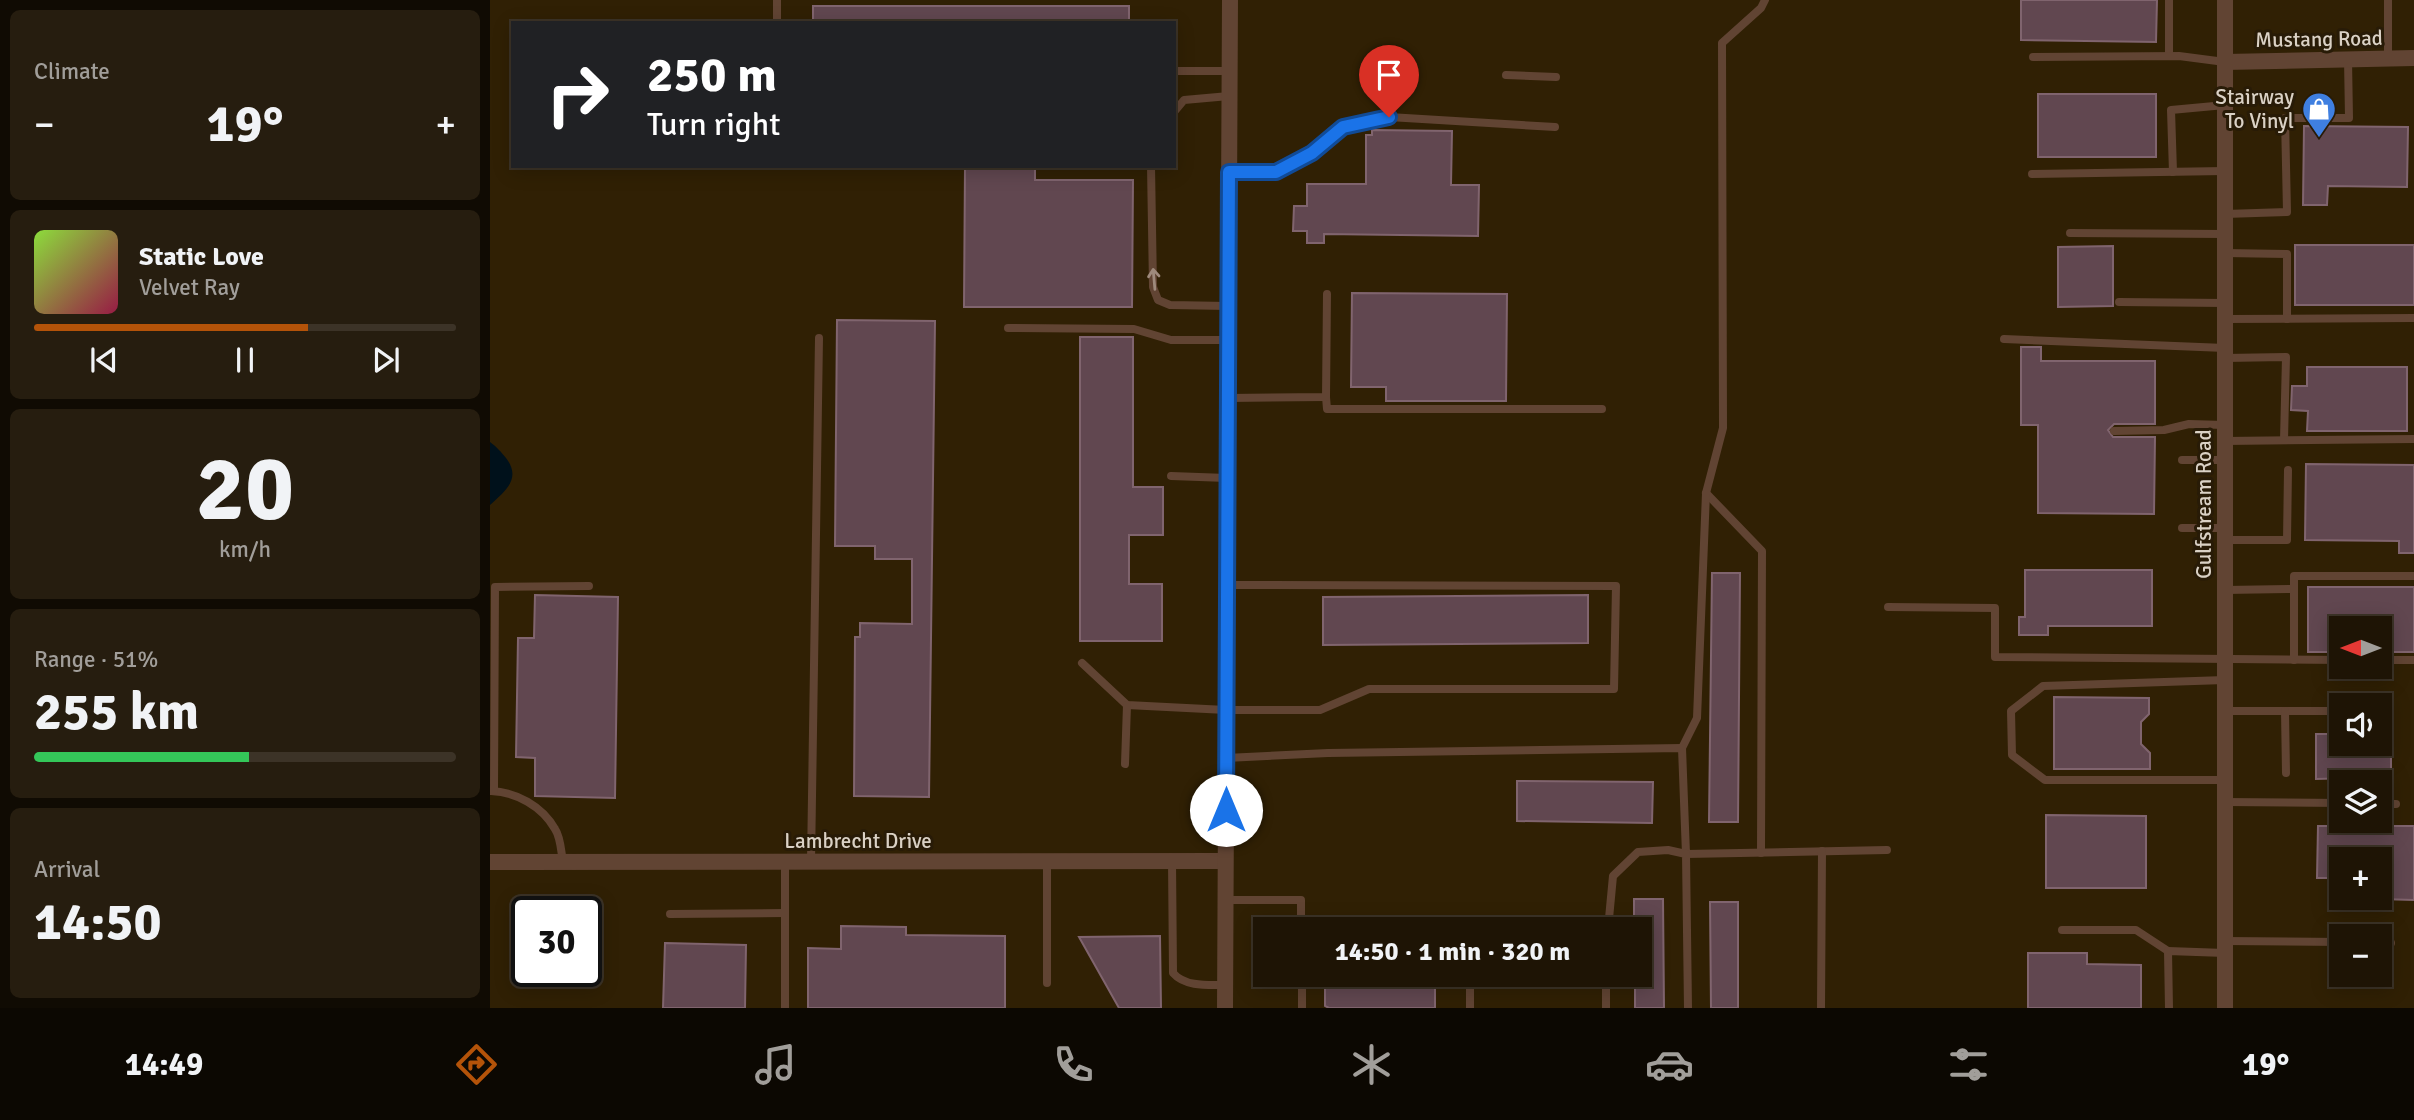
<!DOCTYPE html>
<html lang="en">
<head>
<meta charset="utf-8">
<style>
  body { margin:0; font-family:Signika,sans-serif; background:#261d0f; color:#f1f3f6; height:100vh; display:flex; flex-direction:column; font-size:26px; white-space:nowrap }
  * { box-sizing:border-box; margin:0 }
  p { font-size:23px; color:#a19e9a }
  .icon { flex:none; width:38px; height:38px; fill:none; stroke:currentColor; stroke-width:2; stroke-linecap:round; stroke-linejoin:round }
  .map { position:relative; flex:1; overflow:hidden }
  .details { display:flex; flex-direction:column; gap:10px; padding:10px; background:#100b03; width:490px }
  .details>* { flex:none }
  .guide { position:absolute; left:21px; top:21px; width:665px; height:147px; border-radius:0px; box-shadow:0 4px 18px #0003,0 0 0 2px #3c3327; background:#202124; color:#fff; overflow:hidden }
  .needle { width:46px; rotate:270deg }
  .fabs { position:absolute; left:1839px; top:616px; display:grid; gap:14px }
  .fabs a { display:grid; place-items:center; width:63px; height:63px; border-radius:0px; background:#1e1405; box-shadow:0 4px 18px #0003,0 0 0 2px #3c3327; font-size:35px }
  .speed { position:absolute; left:21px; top:896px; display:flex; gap:14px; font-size:35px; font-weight:700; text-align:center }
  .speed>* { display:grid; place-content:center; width:91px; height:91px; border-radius:50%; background:#1e1405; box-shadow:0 4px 18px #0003,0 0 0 2px #3c3327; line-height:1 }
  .speed .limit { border:4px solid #111; border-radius:10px; background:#fff; color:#111 }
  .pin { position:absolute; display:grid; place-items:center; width:60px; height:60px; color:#fff; margin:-72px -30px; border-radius:50% 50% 50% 0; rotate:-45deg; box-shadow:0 0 7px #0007 }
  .pin .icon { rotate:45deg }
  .me { position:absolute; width:77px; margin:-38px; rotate:0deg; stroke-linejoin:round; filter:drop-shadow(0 0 5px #0008) }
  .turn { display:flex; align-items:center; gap:24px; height:147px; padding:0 21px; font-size:32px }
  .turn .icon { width:91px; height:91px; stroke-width:2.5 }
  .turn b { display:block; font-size:49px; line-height:60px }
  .big { font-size:52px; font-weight:800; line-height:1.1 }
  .details .widget { flex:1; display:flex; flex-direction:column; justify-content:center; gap:10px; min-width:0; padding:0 24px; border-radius:10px; background:#261d0f }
  .details .dial { align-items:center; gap:0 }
  .dial b { font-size:91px; line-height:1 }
  .song { display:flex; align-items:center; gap:21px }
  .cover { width:84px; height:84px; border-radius:10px; background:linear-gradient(135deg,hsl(90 70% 55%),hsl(340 70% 35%)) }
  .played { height:7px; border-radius:4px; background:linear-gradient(90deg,#b45309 65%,#3c3327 65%) }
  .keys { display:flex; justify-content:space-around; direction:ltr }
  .heat { display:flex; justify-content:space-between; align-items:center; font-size:38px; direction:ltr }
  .charge { height:10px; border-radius:5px; background:linear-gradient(90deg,#34c759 51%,#3c3327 0) }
  .trip { position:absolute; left:763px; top:917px; width:399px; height:70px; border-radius:0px; background:#1e1405; box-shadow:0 4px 18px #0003,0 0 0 2px #3c3327; font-weight:800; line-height:70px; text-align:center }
  .menu { display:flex; height:112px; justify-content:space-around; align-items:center; background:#0c0802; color:#a19e9a }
  .menu .icon { width:49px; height:49px }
  .menu .active { color:#b45309 }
  .menu b { font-size:32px; color:#f1f3f6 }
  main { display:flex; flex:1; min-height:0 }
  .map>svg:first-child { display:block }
  .built { fill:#302004; fill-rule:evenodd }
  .water { fill:#00111b }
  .building { fill:#614750; stroke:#80646e; stroke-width:2 }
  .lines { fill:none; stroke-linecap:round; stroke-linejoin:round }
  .lane { stroke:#614433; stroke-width:8 }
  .street { stroke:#614433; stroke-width:16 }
  .oneway { stroke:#9e8a7c }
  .route-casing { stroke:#114b97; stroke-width:18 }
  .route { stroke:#1a73e8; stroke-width:12 }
  .labels { text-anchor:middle; stroke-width:6; stroke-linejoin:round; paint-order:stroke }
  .street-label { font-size:21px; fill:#dad1c5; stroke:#281b07 }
  .poi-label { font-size:21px; fill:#dad1c5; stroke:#281b07; text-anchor:end }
</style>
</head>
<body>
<main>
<section class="details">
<div class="widget"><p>Climate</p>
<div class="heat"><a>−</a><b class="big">19°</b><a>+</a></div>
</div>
<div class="widget">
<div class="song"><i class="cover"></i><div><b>Static Love</b><p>Velvet Ray</p></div></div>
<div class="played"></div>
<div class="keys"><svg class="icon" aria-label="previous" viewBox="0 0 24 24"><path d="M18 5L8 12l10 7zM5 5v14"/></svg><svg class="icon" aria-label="pause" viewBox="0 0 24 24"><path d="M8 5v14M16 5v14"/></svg><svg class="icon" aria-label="next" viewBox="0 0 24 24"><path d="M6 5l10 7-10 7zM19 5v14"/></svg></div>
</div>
<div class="widget dial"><b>20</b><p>km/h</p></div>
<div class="widget"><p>Range · 51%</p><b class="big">255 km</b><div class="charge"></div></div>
<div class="widget"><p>Arrival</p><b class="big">14:50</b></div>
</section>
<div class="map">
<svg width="1924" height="1008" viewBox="0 0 1924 1008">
  <rect width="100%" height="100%" fill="#281b07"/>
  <path class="built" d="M 0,0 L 1924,0 L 1924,1008 L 0,1008 ZM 23,23 L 684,23 L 684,166 L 23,166 ZM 1852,628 L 1890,628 L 1890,667 L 1852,667 ZM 1852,705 L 1890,705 L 1890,744 L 1852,744 ZM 1852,782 L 1890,782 L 1890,821 L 1852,821 ZM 1852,859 L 1890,859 L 1890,898 L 1852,898 ZM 37,912 L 96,912 L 96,971 L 37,971 ZM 775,929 L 1150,929 L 1150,975 L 775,975 ZM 1852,936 L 1890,936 L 1890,975 L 1852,975 Z"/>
  <path class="water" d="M 0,442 C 7,447 11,452 16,458 C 32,479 15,491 0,505 Z"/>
  <g class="building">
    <path d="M 1531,0 L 1667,0 L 1666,42 L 1531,40 Z"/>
    <rect x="323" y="6" width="316" height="17"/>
    <rect x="1548" y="94" width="118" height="63"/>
    <path d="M 1814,126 L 1918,127 L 1917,187 L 1838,186 L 1837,205 L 1813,205 Z"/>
    <path d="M 882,130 L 962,131 L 961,185 L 989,185 L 988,236 L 834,234 L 834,243 L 817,243 L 817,231 L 803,231 L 804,206 L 817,206 L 817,184 L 876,184 L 876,135 L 882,135 Z"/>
    <path d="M 475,166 L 545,166 L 545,180 L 643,180 L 642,307 L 474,307 Z"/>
    <rect x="1805" y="245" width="119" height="60"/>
    <path d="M 1623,246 L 1623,306 L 1568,307 L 1568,247 Z"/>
    <path d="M 862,293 L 1017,294 L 1016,401 L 896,401 L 896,387 L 861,387 Z"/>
    <path d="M 347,320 L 445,321 L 439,797 L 364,796 L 365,637 L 370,637 L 370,623 L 422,624 L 422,559 L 385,559 L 385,546 L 345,546 Z"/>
    <path d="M 590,337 L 643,337 L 643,487 L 673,487 L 673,535 L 639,535 L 639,584 L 672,584 L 672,641 L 590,641 Z"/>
    <path d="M 1531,347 L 1551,347 L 1551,361 L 1665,361 L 1665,424 L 1624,424 L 1618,430 L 1623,437 L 1665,437 L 1664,514 L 1548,513 L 1548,425 L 1531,425 Z"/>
    <path d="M 1817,367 L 1917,367 L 1917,431 L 1817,431 L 1818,411 L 1801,410 L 1802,386 L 1817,386 Z"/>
    <path d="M 1816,464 L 1924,465 L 1924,553 L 1909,553 L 1909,541 L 1815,540 Z"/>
    <path d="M 1535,570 L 1662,570 L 1662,626 L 1558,626 L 1558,635 L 1529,635 L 1529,617 L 1535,617 Z"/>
    <path d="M 1222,573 L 1250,573 L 1248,822 L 1219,822 Z"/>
    <path d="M 1818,587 L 1924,587 L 1924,652 L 1890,652 L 1890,628 L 1852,628 L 1852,652 L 1818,652 Z"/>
    <path d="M 45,595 L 128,597 L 125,798 L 45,796 L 45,758 L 26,757 L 28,638 L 44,638 Z"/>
    <path d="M 1098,595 L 1098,643 L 833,645 L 833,597 Z"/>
    <path d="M 1564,697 L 1659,698 L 1659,714 L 1651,722 L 1651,744 L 1660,753 L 1660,769 L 1564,769 Z"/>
    <path d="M 1826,734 L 1852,734 L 1852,744 L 1901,744 L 1901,777 L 1826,779 Z"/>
    <path d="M 1027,781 L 1163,782 L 1162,823 L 1027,821 Z"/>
    <path d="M 1556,815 L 1656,816 L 1656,888 L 1556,888 Z"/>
    <path d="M 1828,826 L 1924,826 L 1924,900 L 1890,899 L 1890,859 L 1852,859 L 1852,878 L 1827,878 Z"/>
    <path d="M 1144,899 L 1173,899 L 1174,1008 L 1145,1008 L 1145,975 L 1150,975 L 1150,929 L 1144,929 Z"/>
    <path d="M 1220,902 L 1248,902 L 1248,1008 L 1221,1008 Z"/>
    <path d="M 351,926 L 416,927 L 416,935 L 515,936 L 515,1008 L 318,1008 L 318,948 L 351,949 Z"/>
    <path d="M 670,936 L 671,1008 L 629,1008 L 589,937 Z"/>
    <path d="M 175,943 L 256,945 L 255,1008 L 173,1008 Z"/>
    <path d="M 1538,953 L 1597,953 L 1597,964 L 1651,965 L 1651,1008 L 1538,1008 Z"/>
    <path d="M 840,975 L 945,975 L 945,1008 L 839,1008 L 835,1006 L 835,979 L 840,979 Z"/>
  </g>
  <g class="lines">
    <g class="lane">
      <path d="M 1898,0 L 1898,59"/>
      <path d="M 287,23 L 287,0"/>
      <path d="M 1679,56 L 1679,0"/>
      <path d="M 1543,57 L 1689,56 L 1735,62"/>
      <path d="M 684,71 L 739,71"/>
      <path d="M 1016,75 L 1066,77"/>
      <path d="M 684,112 L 694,100 L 739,96"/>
      <path d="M 661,166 L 663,287 L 668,300 L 680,305 L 738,306"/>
      <path d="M 739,172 L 786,172 L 822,153 L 853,126 L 899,117 L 1065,127"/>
      <path d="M 1683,172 L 1681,110 L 1735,105"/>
      <path d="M 1542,174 L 1735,171"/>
      <path d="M 1735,214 L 1797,212 L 1795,118 L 1859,118 L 1858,59"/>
      <path d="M 1580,233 L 1735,234"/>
      <path d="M 1735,253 L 1797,254 L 1797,319"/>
      <path d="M 1629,302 L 1735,303"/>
      <path d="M 1735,319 L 1924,318"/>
      <path d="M 518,328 L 644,329 L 681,340 L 738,340"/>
      <path d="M 1514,339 L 1735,348"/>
      <path d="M 1735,358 L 1796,357 L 1794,440"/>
      <path d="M 836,397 L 837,409 L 1112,409"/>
      <path d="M 738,398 L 836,397 L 837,294"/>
      <path d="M 1624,431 L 1674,430 L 1699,424 L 1735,425"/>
      <path d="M 1735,441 L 1924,439"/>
      <path d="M 1692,460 L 1735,460"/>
      <path d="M 681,476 L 737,478"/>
      <path d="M 1216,493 L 1272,551 L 1271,853"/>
      <path d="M 1692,528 L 1735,528"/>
      <path d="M 1735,540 L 1797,540 L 1798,470"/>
      <path d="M 1735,590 L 1804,589"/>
      <path d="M 1398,607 L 1505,608 L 1505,657 L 1852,660"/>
      <path d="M 1804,660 L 1804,576 L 1924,576"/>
      <path d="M 1890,660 L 1924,660"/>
      <path d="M 592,663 L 637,705 L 736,710 L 830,710 L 879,689 L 1124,689 L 1126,586 L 737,585"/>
      <path d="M 1735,680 L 1553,686 L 1521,711 L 1522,755 L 1555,780 L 1735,780"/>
      <path d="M 1735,711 L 1852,711"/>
      <path d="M 1795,711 L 1796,773"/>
      <path d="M 1192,748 L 1207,718 L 1216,493 L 1233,428 L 1232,43 L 1271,8 L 1275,0"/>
      <path d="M 736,758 L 838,753 L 1192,748 L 1196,854 L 1397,850"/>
      <path d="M 635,764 L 637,705"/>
      <path d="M 1,791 C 26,792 52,806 65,829 C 71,838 71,852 73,862"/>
      <path d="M 4,791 L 5,587 L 99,586"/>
      <path d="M 1735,802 L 1852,803"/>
      <path d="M 1890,804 L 1906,804"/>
      <path d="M 557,861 L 557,983"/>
      <path d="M 682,861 L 683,973 C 695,987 718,985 735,985"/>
      <path d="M 321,862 L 329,338"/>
      <path d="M 735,900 L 811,900 L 811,929"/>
      <path d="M 180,914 L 295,913"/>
      <path d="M 1118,929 L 1123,876 L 1148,852 L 1178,850 L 1196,854 L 1198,1008"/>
      <path d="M 1572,930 L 1646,930 L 1678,951"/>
      <path d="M 1735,941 L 1852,942"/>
      <path d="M 1890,943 L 1901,943"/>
      <path d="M 812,975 L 812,1008"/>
      <path d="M 1116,975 L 1116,1008"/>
      <path d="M 295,1008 L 295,862"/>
      <path d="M 980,1008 L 980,975"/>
      <path d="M 1331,1008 L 1332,851"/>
      <path d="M 1679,1008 L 1678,951 L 1735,953"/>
    </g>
    <g class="street">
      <path d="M 1735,62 L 1924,58"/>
      <path d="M 0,862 L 735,861"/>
      <path d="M 735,1008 L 740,0"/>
      <path d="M 1735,1008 L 1735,0"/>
    </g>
  </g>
  <defs><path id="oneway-shaft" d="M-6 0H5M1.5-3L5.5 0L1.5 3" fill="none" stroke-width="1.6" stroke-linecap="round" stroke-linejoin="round" transform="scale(1.75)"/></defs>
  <use class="oneway" href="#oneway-shaft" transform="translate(664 279) rotate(-95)"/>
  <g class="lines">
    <g class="route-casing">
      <path id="route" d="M 736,810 L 739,172 L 786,172 L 822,153 L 853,127 L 899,117"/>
    </g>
    <use href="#route" class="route"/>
  </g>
  <defs>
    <g id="shop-pin" transform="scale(1.75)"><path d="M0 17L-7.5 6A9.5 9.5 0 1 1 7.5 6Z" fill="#3f7fe0" stroke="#281b07"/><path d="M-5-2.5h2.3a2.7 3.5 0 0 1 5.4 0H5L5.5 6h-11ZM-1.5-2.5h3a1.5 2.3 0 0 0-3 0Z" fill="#fff"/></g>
  </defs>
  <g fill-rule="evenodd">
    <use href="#shop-pin" x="1829" y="109"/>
  </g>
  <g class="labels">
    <g class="street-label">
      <text transform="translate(1829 39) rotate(-1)" y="7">Mustang Road</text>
      <text transform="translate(1714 504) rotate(-90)" y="7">Gulfstream Road</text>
      <text x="368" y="848">Lambrecht Drive</text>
    </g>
    <g class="poi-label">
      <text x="1804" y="104">Stairway<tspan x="1804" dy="24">To Vinyl</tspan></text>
    </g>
  </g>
</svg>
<div class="fabs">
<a><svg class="needle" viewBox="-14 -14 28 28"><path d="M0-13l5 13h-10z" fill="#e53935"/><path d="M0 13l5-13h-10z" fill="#a19e9a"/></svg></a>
<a><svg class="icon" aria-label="sound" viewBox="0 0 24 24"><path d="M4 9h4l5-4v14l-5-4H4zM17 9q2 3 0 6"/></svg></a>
<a><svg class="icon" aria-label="layers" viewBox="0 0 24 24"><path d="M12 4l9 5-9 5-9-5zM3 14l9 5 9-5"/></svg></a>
<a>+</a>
<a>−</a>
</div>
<div class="speed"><div class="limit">30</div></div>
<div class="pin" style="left:899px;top:117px;background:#d93025"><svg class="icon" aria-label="arrive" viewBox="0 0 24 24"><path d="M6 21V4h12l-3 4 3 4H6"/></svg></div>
<svg class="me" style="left:736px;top:810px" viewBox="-20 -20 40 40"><circle r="19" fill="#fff"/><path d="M0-13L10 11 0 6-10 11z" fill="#1a73e8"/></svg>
<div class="trip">14:50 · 1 min · 320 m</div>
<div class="guide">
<div class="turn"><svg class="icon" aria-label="right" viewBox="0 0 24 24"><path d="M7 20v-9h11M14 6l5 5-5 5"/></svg><div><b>250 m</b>Turn right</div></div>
</div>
</div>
</main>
<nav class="menu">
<b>14:49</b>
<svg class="icon active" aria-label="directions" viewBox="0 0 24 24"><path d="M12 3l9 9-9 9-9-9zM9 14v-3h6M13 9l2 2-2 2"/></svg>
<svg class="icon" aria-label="music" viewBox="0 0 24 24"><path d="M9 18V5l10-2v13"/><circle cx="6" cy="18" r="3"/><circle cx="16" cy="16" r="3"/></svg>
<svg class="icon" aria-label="phone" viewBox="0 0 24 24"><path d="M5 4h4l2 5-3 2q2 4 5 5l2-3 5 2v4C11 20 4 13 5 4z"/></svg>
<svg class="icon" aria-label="climate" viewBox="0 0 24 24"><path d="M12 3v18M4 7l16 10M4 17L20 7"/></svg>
<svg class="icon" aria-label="car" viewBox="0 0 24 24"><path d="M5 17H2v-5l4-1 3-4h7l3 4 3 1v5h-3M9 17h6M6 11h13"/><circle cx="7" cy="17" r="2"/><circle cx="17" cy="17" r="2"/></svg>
<svg class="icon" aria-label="filters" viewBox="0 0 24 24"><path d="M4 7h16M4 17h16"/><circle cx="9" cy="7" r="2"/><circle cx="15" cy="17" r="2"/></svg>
<b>19°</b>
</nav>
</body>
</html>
